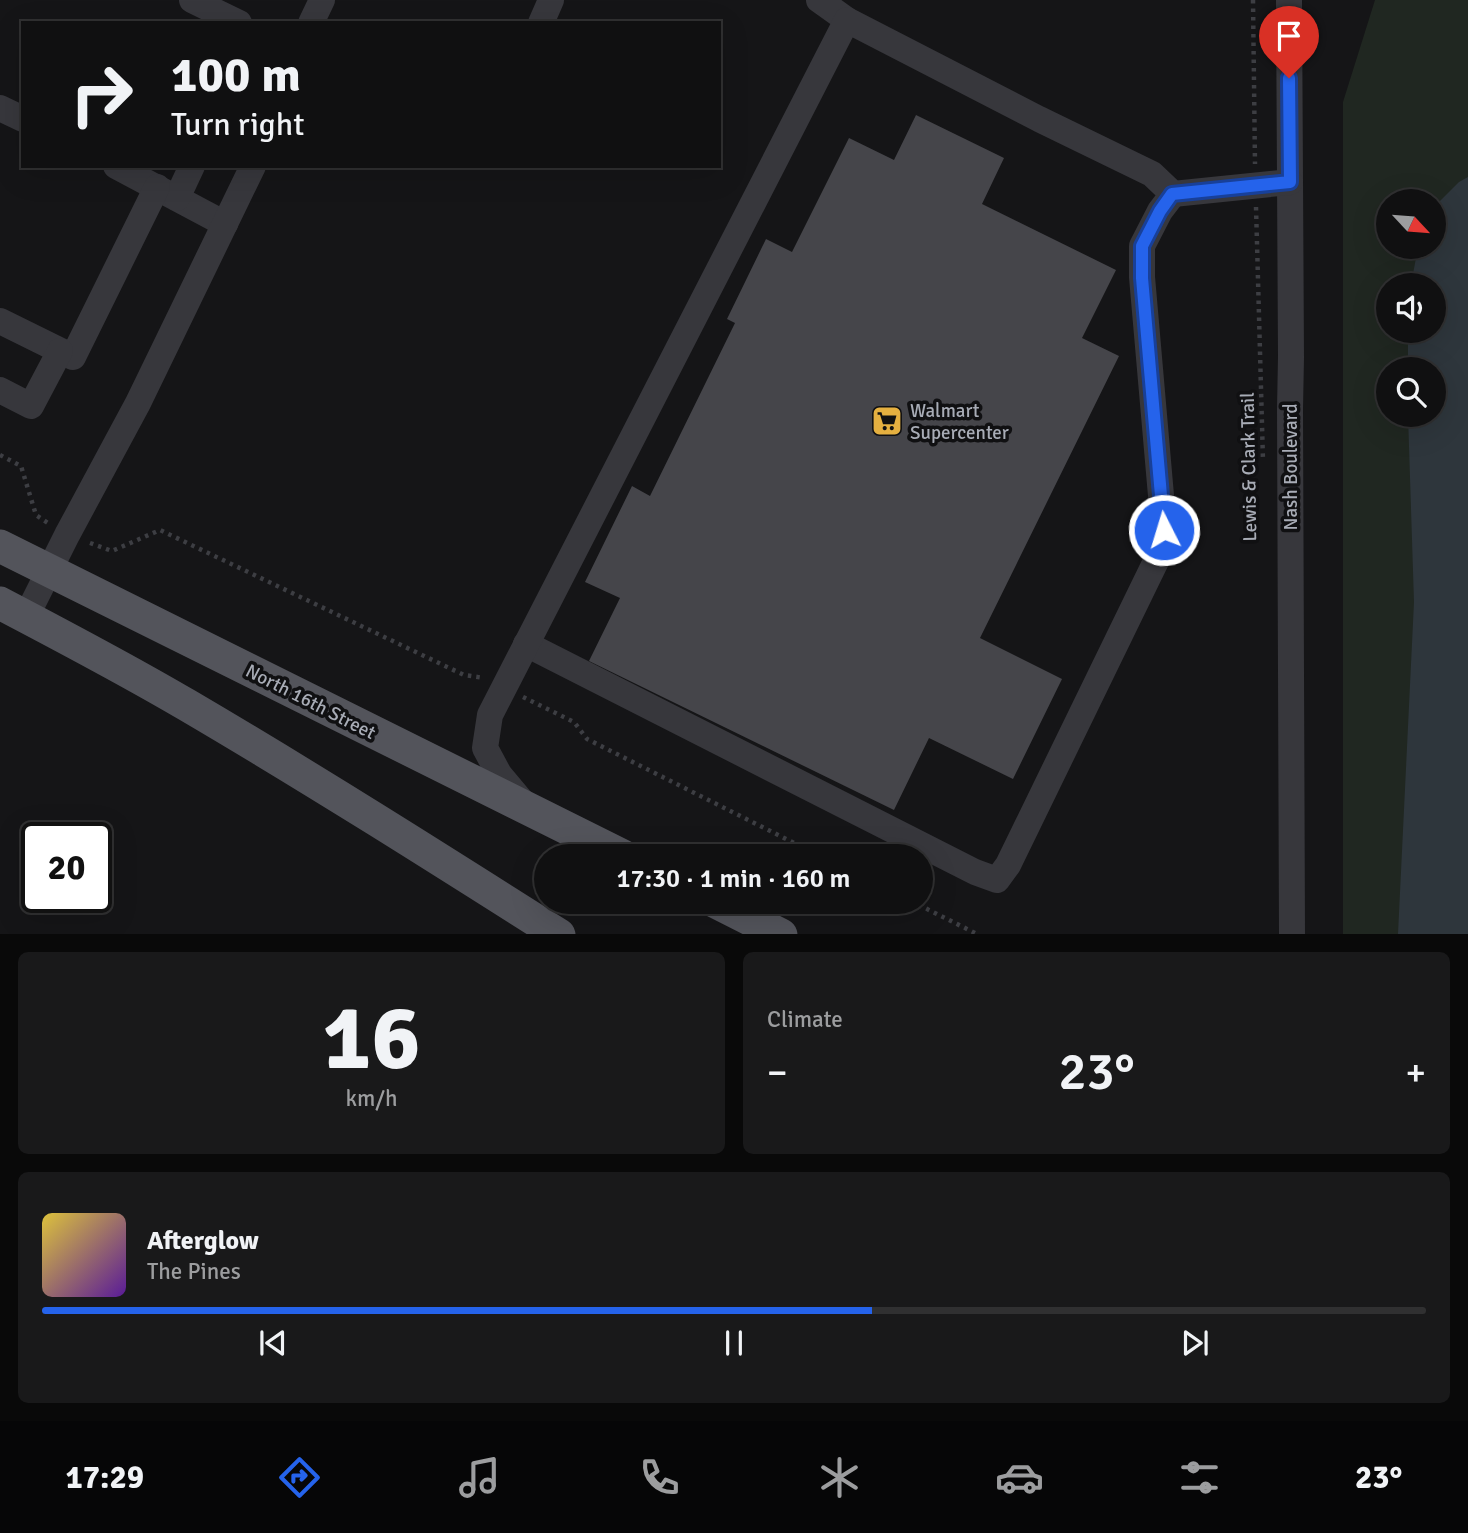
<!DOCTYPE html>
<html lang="en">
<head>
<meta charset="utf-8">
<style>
  body { margin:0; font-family:Signika,sans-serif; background:#19191a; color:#f1f3f6; height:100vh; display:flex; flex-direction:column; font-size:26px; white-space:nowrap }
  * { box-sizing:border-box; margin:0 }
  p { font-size:23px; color:#9c9d9f }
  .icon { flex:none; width:38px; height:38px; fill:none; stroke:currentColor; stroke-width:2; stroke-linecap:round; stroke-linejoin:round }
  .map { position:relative; height:934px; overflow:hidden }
  .sheet { display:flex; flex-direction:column; gap:18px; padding:18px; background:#090909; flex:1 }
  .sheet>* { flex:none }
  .top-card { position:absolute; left:21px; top:21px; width:700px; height:147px; border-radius:0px; box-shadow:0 7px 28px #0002,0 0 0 2px #303031; background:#101011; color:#f1f3f6; overflow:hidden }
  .needle { width:46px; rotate:116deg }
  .buttons { position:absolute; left:1376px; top:189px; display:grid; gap:14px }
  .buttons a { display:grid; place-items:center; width:70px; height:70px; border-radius:50%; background:#101011; box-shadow:0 7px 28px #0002,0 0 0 2px #303031; font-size:35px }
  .speed { position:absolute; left:21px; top:822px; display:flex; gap:14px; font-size:35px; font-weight:700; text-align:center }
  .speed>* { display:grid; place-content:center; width:91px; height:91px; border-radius:50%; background:#101011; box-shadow:0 7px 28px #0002,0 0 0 2px #303031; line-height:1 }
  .speed .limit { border:4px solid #111; border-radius:10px; background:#fff; color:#111 }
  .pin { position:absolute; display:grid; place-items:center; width:60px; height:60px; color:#fff; margin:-72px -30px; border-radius:50% 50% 50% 0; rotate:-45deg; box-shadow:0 0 7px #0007 }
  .pin .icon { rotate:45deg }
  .me { position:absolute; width:77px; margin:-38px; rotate:355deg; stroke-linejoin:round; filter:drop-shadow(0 0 5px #0008) }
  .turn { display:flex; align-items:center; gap:24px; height:147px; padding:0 35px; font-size:32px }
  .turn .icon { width:91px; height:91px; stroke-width:2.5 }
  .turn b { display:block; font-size:49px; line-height:60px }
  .big { font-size:52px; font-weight:600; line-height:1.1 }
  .sheet .tile { flex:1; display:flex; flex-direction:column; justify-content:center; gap:10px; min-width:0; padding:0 24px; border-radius:10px; background:#19191a }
  .sheet .dial { align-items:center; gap:0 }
  .dial b { font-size:91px; line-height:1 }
  .song { display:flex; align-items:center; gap:21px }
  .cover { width:84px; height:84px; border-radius:10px; background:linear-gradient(135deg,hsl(50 70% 55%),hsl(270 70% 35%)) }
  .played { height:7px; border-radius:4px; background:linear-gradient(90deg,#2563eb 60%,#303031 60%) }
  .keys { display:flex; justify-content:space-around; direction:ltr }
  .heat { display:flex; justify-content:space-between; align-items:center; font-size:38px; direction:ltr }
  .sheet .tiles { flex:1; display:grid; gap:18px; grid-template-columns:1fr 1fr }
  .tile:last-child { grid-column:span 2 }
  .trip { position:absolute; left:534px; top:844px; width:399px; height:70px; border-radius:35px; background:#101011; box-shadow:0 7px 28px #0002,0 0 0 2px #303031; font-weight:600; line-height:70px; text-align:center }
  .tab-bar { display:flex; height:112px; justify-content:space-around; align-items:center; background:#060607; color:#9c9d9f }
  .tab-bar .icon { width:49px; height:49px }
  .tab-bar .current { color:#2563eb }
  .tab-bar b { font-size:32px; color:#f1f3f6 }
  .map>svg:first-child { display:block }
  .green { fill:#202721; fill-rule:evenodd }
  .water { fill:#2e363c }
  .building { fill:#45454a }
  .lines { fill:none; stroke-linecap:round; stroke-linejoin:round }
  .path { stroke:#3d3e43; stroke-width:4.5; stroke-dasharray:3.5 5; stroke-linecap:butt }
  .minor { stroke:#37373c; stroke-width:26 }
  .major { stroke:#53545b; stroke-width:33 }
  .route-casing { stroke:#184099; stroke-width:18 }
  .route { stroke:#2563eb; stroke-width:12 }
  .labels { text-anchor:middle; stroke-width:7; stroke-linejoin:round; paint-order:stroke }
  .poi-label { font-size:19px; fill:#a8acb6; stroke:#101012; text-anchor:start }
  .street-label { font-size:19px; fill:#a8acb6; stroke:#101012 }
</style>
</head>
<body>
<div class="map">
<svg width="1468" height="935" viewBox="0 0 1468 935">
  <rect width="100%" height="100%" fill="#151517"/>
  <path class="green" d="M 1375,0 L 1468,0 L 1468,934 L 1343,935 L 1343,102 ZM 1388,201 L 1433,201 L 1433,247 L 1388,247 ZM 1388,285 L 1433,285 L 1433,331 L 1388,331 ZM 1388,369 L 1433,369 L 1433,415 L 1388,415 Z"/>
  <path class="water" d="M 1468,177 L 1468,934 L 1398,934 L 1414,602 L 1408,415 L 1433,415 L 1433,369 L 1408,369 L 1408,331 L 1433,331 L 1433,285 L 1411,285 L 1418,247 L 1433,247 L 1433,209 L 1435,206 L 1459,182 Z"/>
  <path class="building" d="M 916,115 L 1004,158 L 982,204 L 1116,270 L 1082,338 L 1119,356 L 980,638 L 1062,679 L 1013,779 L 929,738 L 894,810 L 589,661 L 620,598 L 585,582 L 632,486 L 650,496 L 735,323 L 727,319 L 766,239 L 792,252 L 849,138 L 894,160 Z"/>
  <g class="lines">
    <g class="path">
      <path d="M 1253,0 L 1255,164"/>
      <path d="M 1256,207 L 1263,461"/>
      <path d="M 0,455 L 21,466 L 36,515 L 48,523"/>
      <path d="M 90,543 L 112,551 L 160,530 L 464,675 L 484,678"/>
      <path d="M 523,697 L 574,722 L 587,739 L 820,856"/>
      <path d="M 911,901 L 979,935"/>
    </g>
    <g class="minor">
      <path d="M 192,0 L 239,23"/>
      <path d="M 819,0 L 847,20"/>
      <path d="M 1289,0 L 1291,357 L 1290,409 L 1292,935"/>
      <path d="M 311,23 L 322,0"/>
      <path d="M 541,23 L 551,0"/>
      <path d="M 0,108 L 23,119"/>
      <path d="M 116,166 L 225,224"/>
      <path d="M 177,198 L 192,166"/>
      <path d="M 0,321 L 73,357 L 157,187"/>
      <path d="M 0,390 L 31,406 L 60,351"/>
      <path d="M 26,617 L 67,535 L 138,403 L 253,166"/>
      <path d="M 526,644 L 975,872 L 997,880 L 1008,865 L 1157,559 L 1164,530 L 1142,277 L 1142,246 L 1160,211 L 1173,194"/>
      <path d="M 525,805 L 499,774 L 485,748 L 490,715 L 847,20 L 1039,119 L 1152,174 L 1173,194 L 1290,182"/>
    </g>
    <g class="major">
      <path d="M 0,546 L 623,856"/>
      <path d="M 0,603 C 63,636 126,669 187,705 C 313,779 436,857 559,935"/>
      <path d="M 714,901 L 781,935"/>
    </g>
  </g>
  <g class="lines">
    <g class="route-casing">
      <path id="route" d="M 1164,530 L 1142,278 L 1142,246 L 1160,211 L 1172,194 L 1290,182 L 1289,78"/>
    </g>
    <use href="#route" class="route"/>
  </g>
  <defs>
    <g id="supermarket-square" transform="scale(1.575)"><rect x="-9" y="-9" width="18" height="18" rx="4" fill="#e5b040" stroke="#101012"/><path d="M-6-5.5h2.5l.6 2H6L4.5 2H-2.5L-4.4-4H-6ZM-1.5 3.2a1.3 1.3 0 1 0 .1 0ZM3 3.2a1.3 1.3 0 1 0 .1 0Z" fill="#111"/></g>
  </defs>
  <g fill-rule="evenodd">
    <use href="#supermarket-square" x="887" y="421"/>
  </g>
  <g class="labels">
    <g class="poi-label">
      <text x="910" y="417">Walmart<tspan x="910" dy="22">Supercenter</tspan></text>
    </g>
    <g class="street-label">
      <text transform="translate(1248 467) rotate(-91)" y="7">Lewis &amp; Clark Trail</text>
      <text transform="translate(1290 467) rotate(-90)" y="7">Nash Boulevard</text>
      <text transform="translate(311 701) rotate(27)" y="7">North 16th Street</text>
    </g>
  </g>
</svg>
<div class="buttons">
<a><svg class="needle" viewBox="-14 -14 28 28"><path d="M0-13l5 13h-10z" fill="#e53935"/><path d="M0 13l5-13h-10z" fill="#9c9d9f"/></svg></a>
<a><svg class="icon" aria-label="sound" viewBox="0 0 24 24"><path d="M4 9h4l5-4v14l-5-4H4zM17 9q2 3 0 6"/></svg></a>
<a><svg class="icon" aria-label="search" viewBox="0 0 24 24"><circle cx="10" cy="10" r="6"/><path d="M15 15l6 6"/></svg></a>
</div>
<div class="speed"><div class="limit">20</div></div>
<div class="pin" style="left:1289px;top:78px;background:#d93025"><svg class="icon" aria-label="arrive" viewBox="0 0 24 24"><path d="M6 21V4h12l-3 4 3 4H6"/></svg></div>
<svg class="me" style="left:1164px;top:530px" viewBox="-20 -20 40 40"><circle r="17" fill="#2563eb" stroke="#fff" stroke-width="3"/><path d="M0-11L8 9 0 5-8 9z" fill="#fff"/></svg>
<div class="trip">17:30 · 1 min · 160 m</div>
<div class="top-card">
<div class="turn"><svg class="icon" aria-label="right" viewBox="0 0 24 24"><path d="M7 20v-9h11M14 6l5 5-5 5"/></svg><div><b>100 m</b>Turn right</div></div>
</div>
</div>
<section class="sheet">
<div class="tiles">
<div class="tile dial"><b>16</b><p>km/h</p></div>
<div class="tile"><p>Climate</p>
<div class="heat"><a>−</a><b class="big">23°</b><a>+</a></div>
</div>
<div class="tile">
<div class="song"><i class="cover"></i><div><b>Afterglow</b><p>The Pines</p></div></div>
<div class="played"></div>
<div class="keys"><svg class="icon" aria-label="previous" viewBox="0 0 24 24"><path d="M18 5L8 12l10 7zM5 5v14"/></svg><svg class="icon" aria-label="pause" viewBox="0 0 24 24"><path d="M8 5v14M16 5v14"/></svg><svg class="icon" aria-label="next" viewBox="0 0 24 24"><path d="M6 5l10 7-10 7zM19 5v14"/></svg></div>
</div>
</div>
</section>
<nav class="tab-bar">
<b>17:29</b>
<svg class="icon current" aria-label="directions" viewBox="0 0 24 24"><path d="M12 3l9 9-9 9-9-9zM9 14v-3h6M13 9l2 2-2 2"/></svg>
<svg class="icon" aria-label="music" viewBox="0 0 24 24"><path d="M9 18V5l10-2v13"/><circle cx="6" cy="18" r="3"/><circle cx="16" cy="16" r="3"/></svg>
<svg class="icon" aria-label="phone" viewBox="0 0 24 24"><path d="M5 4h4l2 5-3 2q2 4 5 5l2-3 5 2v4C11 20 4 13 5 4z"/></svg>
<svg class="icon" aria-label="climate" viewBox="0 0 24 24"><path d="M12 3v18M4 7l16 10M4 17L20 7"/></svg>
<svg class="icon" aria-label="car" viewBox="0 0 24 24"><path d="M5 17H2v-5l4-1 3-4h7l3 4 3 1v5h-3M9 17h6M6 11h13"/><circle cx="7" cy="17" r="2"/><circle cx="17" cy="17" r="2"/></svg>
<svg class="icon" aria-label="filters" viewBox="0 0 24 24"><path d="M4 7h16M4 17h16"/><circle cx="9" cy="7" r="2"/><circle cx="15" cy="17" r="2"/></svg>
<b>23°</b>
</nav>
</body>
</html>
